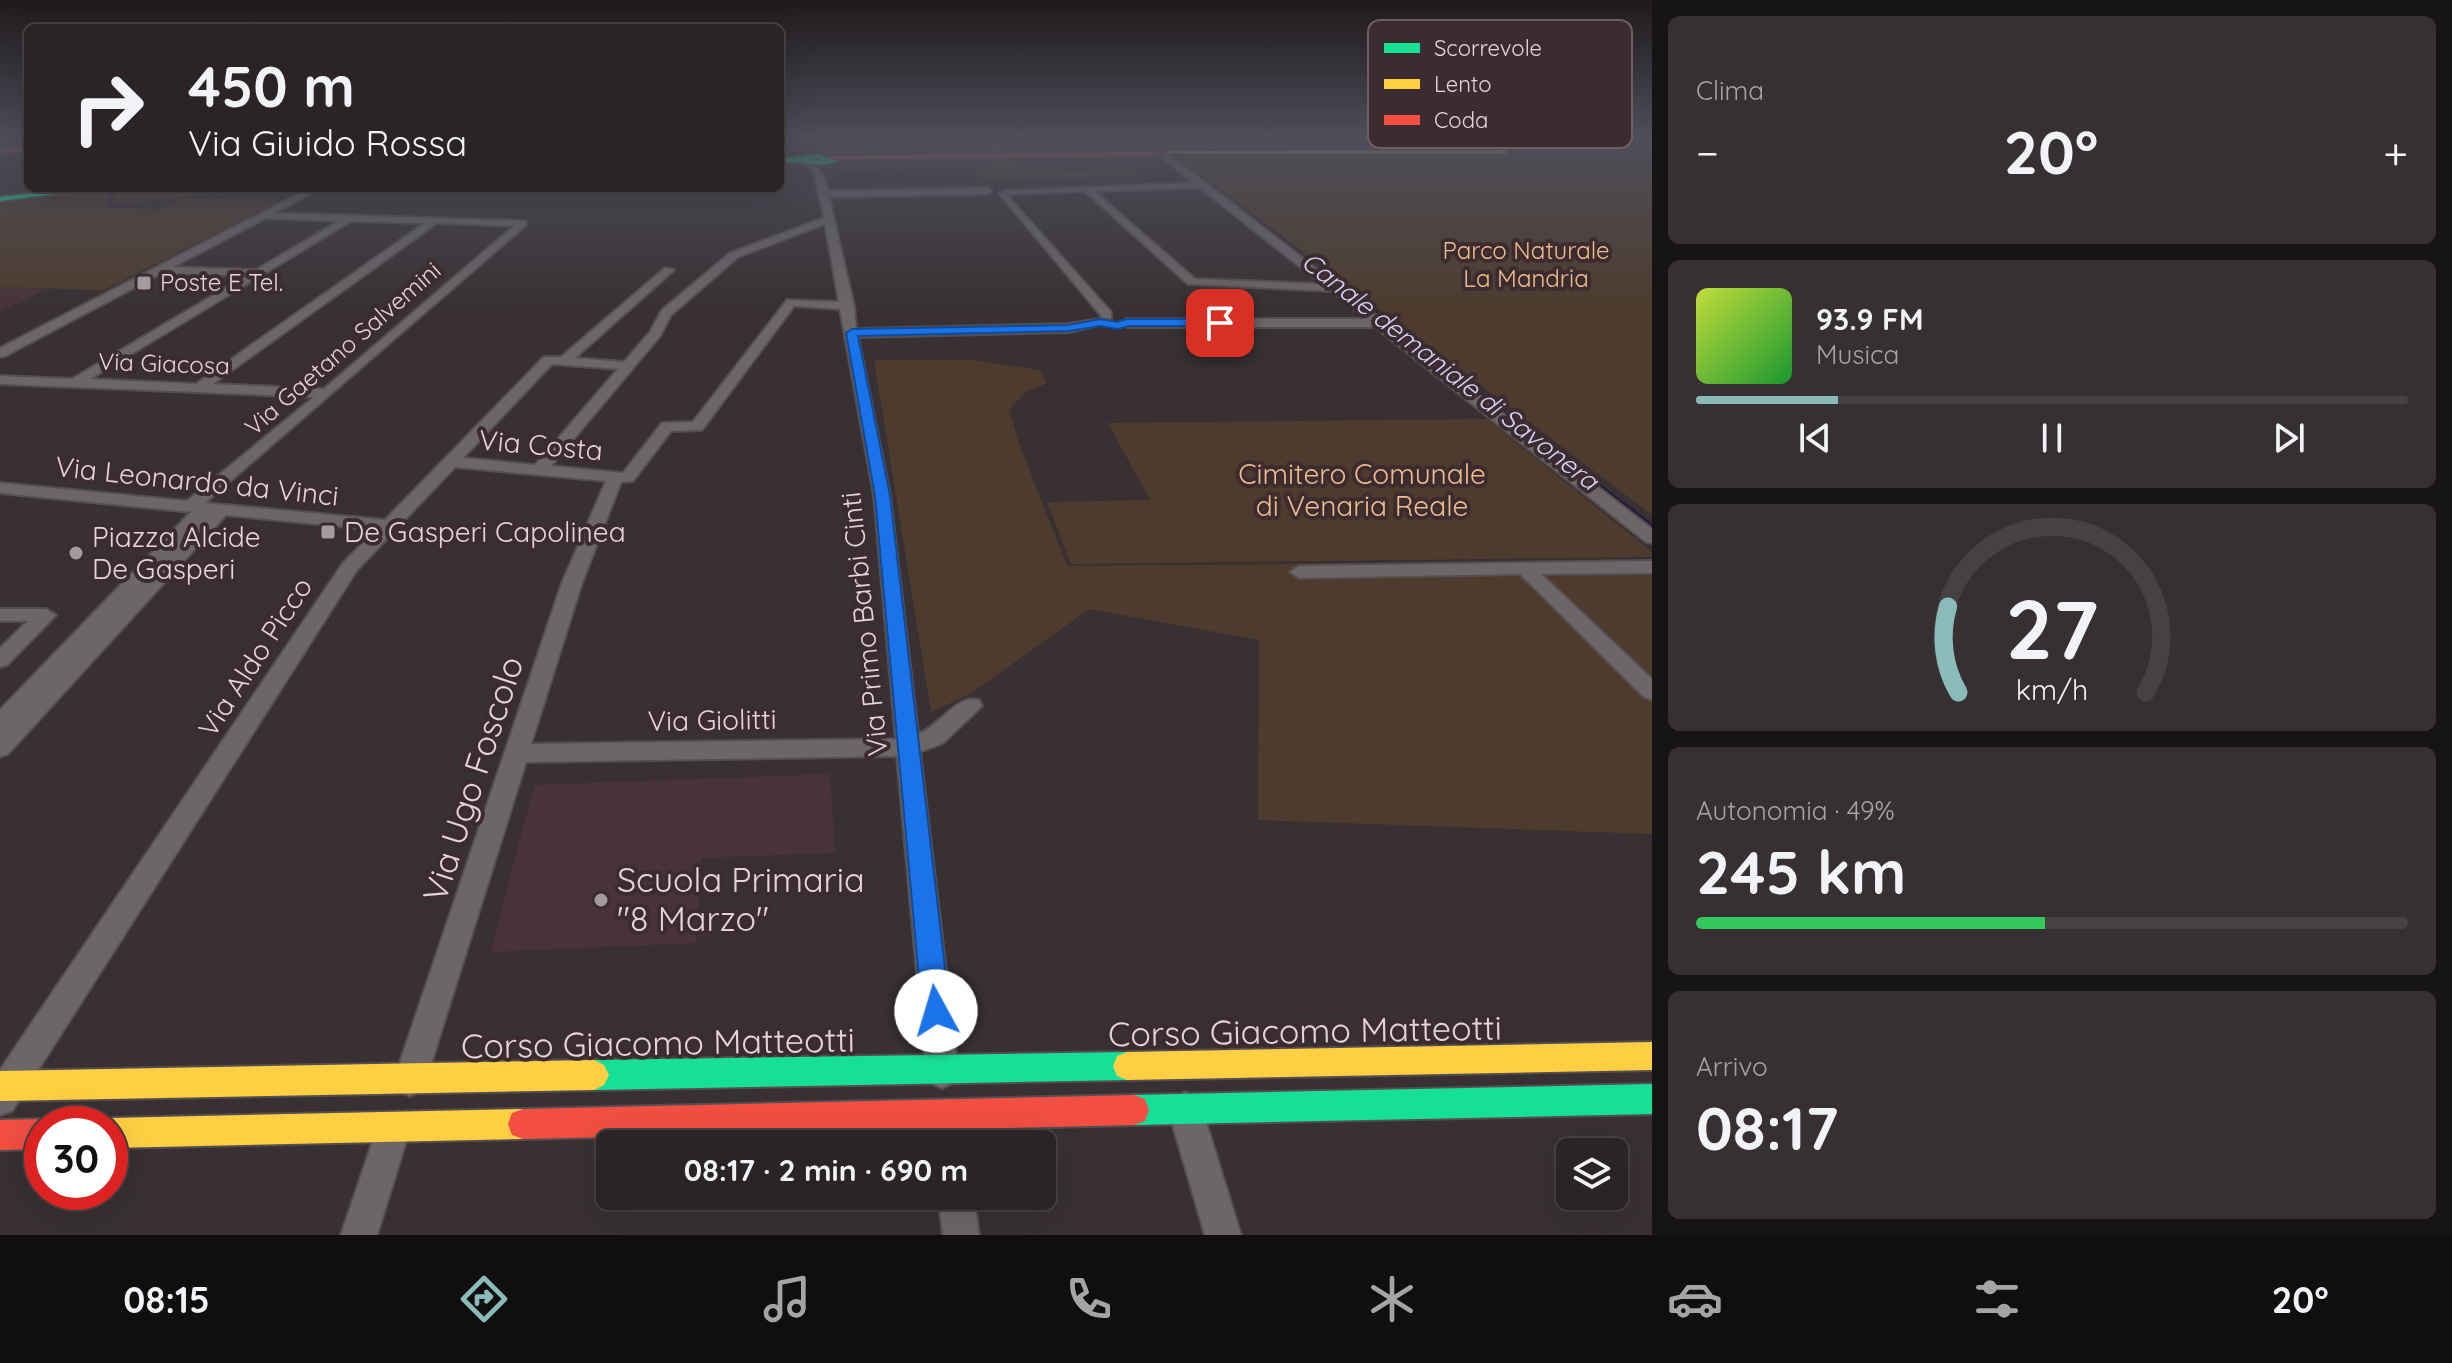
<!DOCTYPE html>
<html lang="it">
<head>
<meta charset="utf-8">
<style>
  body { margin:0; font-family:Quicksand,sans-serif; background:#363032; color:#f1f3f6; height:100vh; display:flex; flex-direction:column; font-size:30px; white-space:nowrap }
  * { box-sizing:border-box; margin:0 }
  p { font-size:26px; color:#a5a4a7 }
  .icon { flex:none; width:44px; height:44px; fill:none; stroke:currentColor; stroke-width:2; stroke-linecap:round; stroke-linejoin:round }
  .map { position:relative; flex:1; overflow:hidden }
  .panel { display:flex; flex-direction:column; gap:16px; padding:16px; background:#171415; width:800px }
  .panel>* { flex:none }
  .hud { position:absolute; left:24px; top:24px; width:760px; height:168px; border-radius:12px; box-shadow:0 8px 32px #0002,0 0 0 2px #464143; background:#2a2426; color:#f1f3f6; overflow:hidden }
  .fabs { position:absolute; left:1556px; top:1138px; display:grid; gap:16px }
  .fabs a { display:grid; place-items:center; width:72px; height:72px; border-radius:12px; background:#2a2426; box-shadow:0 8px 32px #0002,0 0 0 2px #464143; font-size:40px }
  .speed { position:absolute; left:24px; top:1106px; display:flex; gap:16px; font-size:40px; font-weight:700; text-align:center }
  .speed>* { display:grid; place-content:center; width:104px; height:104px; border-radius:50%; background:#2a2426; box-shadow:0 8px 32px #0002,0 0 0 2px #464143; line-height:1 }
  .speed .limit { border:12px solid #d22; background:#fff; color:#111 }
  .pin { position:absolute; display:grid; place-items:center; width:68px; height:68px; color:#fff; margin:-34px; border-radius:16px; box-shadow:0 4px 12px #0006 }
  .me { position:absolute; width:88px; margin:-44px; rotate:354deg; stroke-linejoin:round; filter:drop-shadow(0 0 6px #0008) }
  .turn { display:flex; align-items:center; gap:28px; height:168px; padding:0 32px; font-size:36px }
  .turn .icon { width:104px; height:104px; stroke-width:2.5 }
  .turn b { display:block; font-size:56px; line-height:68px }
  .big { font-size:60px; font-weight:700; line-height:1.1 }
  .panel .widget { flex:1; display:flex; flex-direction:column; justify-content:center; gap:12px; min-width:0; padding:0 28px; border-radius:12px; background:#363032 }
  .panel .dial { align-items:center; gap:0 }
  .dial svg { height:208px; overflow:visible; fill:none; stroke:#464143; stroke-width:7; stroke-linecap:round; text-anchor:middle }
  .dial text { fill:#f1f3f6; stroke:none }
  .song { display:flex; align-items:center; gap:24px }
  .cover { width:96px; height:96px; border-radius:12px; background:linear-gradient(135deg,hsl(70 70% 55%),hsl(130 70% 35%)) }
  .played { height:8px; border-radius:4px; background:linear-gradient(90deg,#8bbbb9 20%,#464143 20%) }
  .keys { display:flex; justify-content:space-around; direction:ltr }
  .heat { display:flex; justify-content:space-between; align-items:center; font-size:44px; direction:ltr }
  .charge { height:12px; border-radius:6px; background:linear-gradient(90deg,#34c759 49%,#464143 0) }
  .trip { position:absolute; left:596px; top:1130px; width:460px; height:80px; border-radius:12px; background:#2a2426; box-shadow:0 8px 32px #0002,0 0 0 2px #464143; font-weight:700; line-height:80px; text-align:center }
  .tabs { display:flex; height:128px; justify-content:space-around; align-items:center; background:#110e0f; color:#a5a4a7 }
  .tabs .icon { width:56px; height:56px }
  .tabs .current { color:#8bbbb9 }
  .tabs b { font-size:36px; color:#f1f3f6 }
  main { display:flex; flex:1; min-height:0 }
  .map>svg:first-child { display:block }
  .built { fill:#483339 }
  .green { fill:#4d3c2d }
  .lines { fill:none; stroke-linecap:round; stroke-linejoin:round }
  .stream-far2 { stroke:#231c38; stroke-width:2 }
  .stream-far1 { stroke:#231c38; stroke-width:3 }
  .stream { stroke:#231c38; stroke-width:4 }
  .street-casing { stroke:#554e50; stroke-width:4 }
  .fast-casing { stroke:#554e50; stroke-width:4 }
  .slow-casing { stroke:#554e50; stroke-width:4 }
  .jam-casing { stroke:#554e50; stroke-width:4 }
  .street { fill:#6d6668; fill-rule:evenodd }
  .fast { fill:#16e098; fill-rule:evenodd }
  .slow { fill:#ffcf43; fill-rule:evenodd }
  .jam { fill:#f24e42; fill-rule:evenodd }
  .route { fill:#1a73e8; stroke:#114b97; stroke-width:2 }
  .poi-dot { fill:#a59b9e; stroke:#3c2c30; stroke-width:3 }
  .labels { text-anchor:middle; stroke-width:8; stroke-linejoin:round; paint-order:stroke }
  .far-park-label { font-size:24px; fill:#eebc8a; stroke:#3c2c30 }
  .far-poi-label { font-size:24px; fill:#e0d5d8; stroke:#3c2c30; text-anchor:start }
  .far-street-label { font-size:24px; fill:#e0d5d8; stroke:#3c2c30 }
  .far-water-label { font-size:26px; font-style:italic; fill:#d6d1f7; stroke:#3c2c30 }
  .street-label { font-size:28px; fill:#e0d5d8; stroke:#3c2c30 }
  .park-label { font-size:28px; fill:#eebc8a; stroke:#3c2c30 }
  .poi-label { font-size:28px; fill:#e0d5d8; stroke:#3c2c30; text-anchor:start }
  .near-street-label { font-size:34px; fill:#e0d5d8; stroke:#3c2c30 }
  .near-poi-label { font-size:34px; fill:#e0d5d8; stroke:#3c2c30; text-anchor:start }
  .key { fill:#3c2c30; stroke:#6d5f62; stroke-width:2 }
  .key-label { font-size:22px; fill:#e0d5d8 }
</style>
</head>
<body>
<main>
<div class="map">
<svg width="1652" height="1235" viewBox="0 0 1652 1235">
  <rect width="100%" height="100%" fill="#383032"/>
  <g class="built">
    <path d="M 0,287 L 48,289 L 0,312 Z"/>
    <path d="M 830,774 L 835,853 L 702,858 L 696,943 L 491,952 L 534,785 Z"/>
  </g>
  <g class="green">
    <path d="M 1152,138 L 1652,138 L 1652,515 Z"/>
    <path d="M 1019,160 L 1025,166 L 1078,172 L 1126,164 L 1136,170 L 1132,171 L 1137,176 L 983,179 L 971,167 L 842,170 L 839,164 Z"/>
    <path d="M 133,188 L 240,188 L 241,190 L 113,205 L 115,190 Z"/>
    <path d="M 109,189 L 108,208 L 161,209 L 185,198 L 280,201 L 104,290 L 0,287 L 0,201 Z"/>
    <path d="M 874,360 L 972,360 L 1040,370 L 1047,383 L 1026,392 L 1009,410 L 1020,446 L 1067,566 L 1652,561 L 1652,834 L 1258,820 L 1259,640 L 1089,609 L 972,693 L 931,712 Z"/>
    <path d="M 1487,419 L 1652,552 L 1652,557 L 1071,564 L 1047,502 L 1150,500 L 1108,423 Z"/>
  </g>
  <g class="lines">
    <g class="stream-far2">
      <path d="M 1148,138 L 1162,149"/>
      <path d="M 1205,182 L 1241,209"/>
    </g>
    <path class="stream-far1" d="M 1238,207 L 1501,410"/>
    <path class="stream" d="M 1498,408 L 1652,526"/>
    <g class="street-casing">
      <g id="street">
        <path d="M 986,138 L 993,138 L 1004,159 L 998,159 Z"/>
        <path d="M 1161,153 L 1167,153 L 1652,529 L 1652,543 L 1646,542 L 1375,327 L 1127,327 L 1121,323 L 1127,319 L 1366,319 L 1331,291 L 1188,284 L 1085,191 L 1008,194 L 1004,191 L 1194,183 L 1161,157 ZM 1200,188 L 1322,284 L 1195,279 L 1094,191 Z"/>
        <path d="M 807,162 L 813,162 L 823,176 L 828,191 L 988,188 L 992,191 L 988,194 L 829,197 L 854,306 L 856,329 L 1069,324 L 1100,319 L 1106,323 L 1069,332 L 858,337 L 890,496 L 918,734 C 939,727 956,694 979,700 L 982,706 L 943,743 L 920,752 L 958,1072 L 953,1083 L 942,1088 L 931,1083 L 926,1072 L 897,756 L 526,762 L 426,1080 L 421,1091 L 410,1096 L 399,1091 L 394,1080 L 562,583 L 606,481 L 455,467 L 357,570 L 12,1111 L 0,1115 L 0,1070 L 343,563 L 376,530 L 226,515 L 8,754 L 0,757 L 0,710 L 191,512 L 0,493 L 0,483 L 187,501 L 314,397 L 0,384 L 0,376 L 72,379 L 246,276 L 162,273 L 5,356 L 0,357 L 0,348 L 310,188 L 321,188 L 275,213 L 526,221 L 526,225 L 205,503 L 385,520 L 544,357 L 561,357 L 665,268 L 674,270 L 575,358 L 624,362 L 650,332 L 662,310 L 730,253 L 824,218 L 815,176 ZM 266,218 L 339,221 L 256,270 L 173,267 ZM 351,221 L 425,223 L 196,384 L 90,379 ZM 437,223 L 514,226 L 324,389 L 213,384 ZM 825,224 L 839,302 L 787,300 L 693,422 L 662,423 L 623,473 L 551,466 L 660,336 L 671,315 L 738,257 ZM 794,306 L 840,309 L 874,496 L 896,739 L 531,744 L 582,583 L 621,482 L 633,481 L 671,431 L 702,430 ZM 552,364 L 618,369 L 535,465 L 463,458 Z"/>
        <path d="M 999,193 L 1005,193 L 1111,312 L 1111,318 L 1103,318 Z"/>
        <path d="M 1652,561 L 1652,573 L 1541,574 L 1652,679 L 1652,700 L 1644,697 L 1520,574 L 1299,578 L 1290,572 L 1299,566 Z"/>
        <path d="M 0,609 L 46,609 L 56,615 L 7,665 L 0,667 L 0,648 L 28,621 L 0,621 Z"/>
        <path d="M 1185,1092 L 1197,1097 L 1202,1109 L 1241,1235 L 1205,1235 L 1168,1109 L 1173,1097 Z"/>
        <path d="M 393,1112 L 405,1117 L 410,1129 L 377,1235 L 341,1235 L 381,1117 Z"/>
        <path d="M 938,1196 L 974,1196 L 979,1235 L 943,1235 Z"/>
      </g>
    </g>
    <g class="fast-casing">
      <g id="fast">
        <path d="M 818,154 L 836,161 C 817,169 800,160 780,163 L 780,159 ZM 817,158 L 823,160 L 808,159 Z"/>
        <path d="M 78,188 L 103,188 L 0,201 L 0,197 Z"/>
        <path d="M 1127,1052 L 1137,1056 L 1141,1066 L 1137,1076 L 1127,1080 L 594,1090 L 584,1085 L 579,1075 L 584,1065 L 594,1060 Z"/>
        <path d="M 1652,1084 L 1652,1114 L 1134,1125 L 1123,1121 L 1119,1110 L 1123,1099 L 1134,1095 Z"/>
      </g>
    </g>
    <g class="slow-casing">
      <g id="slow">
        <path d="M 1505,150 L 1507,153 L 1167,153 L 1170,151 Z"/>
        <path d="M 1652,1042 L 1652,1070 L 1127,1080 L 1117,1076 L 1113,1066 L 1117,1056 L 1127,1052 Z"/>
        <path d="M 594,1060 L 604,1065 L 609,1075 L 604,1085 L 594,1090 L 0,1101 L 0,1071 Z"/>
        <path d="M 523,1109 L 534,1113 L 538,1124 L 534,1135 L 523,1139 L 110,1148 L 110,1124 L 99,1124 L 110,1118 Z"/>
      </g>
    </g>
    <g class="jam-casing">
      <g id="jam">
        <path d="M 28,146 L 28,150 L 0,154 L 0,150 Z"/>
        <path d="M 1156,152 L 1158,155 L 829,159 L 832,157 Z"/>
        <path d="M 1134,1095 L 1145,1099 L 1149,1110 L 1145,1121 L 1134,1125 L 523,1139 L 512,1135 L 508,1124 L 512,1113 L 523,1109 Z"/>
        <path d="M 42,1119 L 53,1124 L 42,1124 L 42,1149 L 0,1150 L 0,1120 Z"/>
      </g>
    </g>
    <use href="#street" class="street"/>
    <use href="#fast" class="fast"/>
    <use href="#slow" class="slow"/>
    <use href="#jam" class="jam"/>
  </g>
  <linearGradient id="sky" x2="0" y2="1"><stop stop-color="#1f1a1c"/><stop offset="0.44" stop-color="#4d4e5a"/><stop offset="1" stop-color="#4d4e5a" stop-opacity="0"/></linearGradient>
  <rect width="1652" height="311" fill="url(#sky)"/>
  <path class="route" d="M 1100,319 L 1117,322 L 1127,319 L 1220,319 L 1226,323 L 1220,326 L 1128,326 L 1118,329 L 1100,326 L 1069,331 L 858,336 L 890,496 L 950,1011 L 946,1020 L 936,1024 L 926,1020 L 922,1011 L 875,496 L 846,333 L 852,329 L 1069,325 Z"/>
  <g class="poi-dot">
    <rect x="136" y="275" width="16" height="16" rx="4"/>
    <rect x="320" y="524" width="16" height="16" rx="4"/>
    <circle cx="76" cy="553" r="8"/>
    <circle cx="601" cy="900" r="8"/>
  </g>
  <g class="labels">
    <g class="far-park-label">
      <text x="1526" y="259">Parco Naturale<tspan x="1526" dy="28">La Mandria</tspan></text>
    </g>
    <g class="far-poi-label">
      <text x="160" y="291">Poste E Tel.</text>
    </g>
    <g class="far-street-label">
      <text transform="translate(343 349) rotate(-41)" y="8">Via Gaetano Salvemini</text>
      <text transform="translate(164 364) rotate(2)" y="8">Via Giacosa</text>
    </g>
    <g class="far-water-label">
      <text transform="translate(1450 371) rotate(38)" y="9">Canale demaniale di Savonera</text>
    </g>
    <g class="street-label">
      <text transform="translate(541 445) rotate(5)" y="10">Via Costa</text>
      <text transform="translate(197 481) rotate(6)" y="10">Via Leonardo da Vinci</text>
      <text transform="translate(864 624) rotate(-96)" y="10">Via Primo Barbi Cinti</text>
      <text transform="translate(255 657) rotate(-57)" y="10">Via Aldo Picco</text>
      <text transform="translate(712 720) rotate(-1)" y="10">Via Giolitti</text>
    </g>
    <g class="park-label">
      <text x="1362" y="484">Cimitero Comunale<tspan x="1362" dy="32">di Venaria Reale</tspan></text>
    </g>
    <g class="poi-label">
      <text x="344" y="542">De Gasperi Capolinea</text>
      <text x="92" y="547">Piazza Alcide<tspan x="92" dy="32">De Gasperi</tspan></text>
    </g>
    <g class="near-street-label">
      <text transform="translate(473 779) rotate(-72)" y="12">Via Ugo Foscolo</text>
      <text transform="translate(1305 1031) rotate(-1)" y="12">Corso Giacomo Matteotti</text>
      <text transform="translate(658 1043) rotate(-1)" y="12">Corso Giacomo Matteotti</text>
    </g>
    <g class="near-poi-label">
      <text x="617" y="892">Scuola Primaria<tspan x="617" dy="39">"8 Marzo"</tspan></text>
    </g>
  </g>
  <rect x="1368" y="20" width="264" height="128" rx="12" class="key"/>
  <rect x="1384" y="43" width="36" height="10" fill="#16e098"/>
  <rect x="1384" y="79" width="36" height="10" fill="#ffcf43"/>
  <rect x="1384" y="115" width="36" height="10" fill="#f24e42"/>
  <g class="key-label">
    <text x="1434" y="56">Scorrevole</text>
    <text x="1434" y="92">Lento</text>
    <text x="1434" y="128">Coda</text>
  </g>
</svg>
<div class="fabs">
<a><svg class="icon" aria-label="layers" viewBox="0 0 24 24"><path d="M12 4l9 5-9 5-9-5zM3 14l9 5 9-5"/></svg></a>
</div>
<div class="speed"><div class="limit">30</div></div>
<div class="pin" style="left:1220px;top:323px;background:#d93025"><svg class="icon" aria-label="arrive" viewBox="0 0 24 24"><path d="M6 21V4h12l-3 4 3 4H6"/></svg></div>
<svg class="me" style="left:936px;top:1011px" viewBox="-20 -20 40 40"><circle r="19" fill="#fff"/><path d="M0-13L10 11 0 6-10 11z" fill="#1a73e8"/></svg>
<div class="trip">08:17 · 2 min · 690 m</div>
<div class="hud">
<div class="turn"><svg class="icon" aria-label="right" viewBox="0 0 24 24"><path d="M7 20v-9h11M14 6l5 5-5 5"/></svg><div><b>450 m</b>Via Giuido Rossa</div></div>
</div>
</div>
<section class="panel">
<div class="widget"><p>Clima</p>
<div class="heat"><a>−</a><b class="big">20°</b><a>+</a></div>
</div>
<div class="widget">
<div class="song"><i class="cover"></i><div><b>93.9 FM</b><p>Musica</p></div></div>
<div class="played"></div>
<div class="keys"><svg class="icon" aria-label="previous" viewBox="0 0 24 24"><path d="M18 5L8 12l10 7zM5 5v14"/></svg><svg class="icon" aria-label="pause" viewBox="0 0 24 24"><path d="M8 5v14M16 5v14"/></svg><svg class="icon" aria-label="next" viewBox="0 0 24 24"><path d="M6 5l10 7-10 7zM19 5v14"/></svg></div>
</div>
<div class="widget dial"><svg viewBox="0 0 100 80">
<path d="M14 69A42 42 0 1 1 86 69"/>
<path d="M14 69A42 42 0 0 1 10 36" stroke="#8bbbb9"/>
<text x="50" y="56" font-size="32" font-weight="700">27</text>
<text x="50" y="72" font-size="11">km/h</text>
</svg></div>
<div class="widget"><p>Autonomia · 49%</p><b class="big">245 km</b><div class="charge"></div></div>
<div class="widget"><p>Arrivo</p><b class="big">08:17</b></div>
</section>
</main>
<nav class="tabs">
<b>08:15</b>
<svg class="icon current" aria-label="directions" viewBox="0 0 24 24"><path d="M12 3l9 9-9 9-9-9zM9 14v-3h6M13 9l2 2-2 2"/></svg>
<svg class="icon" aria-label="music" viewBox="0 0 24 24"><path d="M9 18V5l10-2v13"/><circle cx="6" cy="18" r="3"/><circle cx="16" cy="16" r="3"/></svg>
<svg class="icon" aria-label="phone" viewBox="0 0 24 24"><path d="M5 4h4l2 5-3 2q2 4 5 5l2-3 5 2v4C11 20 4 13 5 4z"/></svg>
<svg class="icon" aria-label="climate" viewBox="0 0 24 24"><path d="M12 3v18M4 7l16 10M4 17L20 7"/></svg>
<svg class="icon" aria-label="car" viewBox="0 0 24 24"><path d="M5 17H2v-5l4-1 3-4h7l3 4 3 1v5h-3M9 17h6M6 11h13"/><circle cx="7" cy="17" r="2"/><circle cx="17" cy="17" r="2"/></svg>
<svg class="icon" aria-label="filters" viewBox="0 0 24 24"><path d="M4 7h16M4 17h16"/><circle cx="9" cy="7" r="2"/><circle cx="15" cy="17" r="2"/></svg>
<b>20°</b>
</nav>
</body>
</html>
